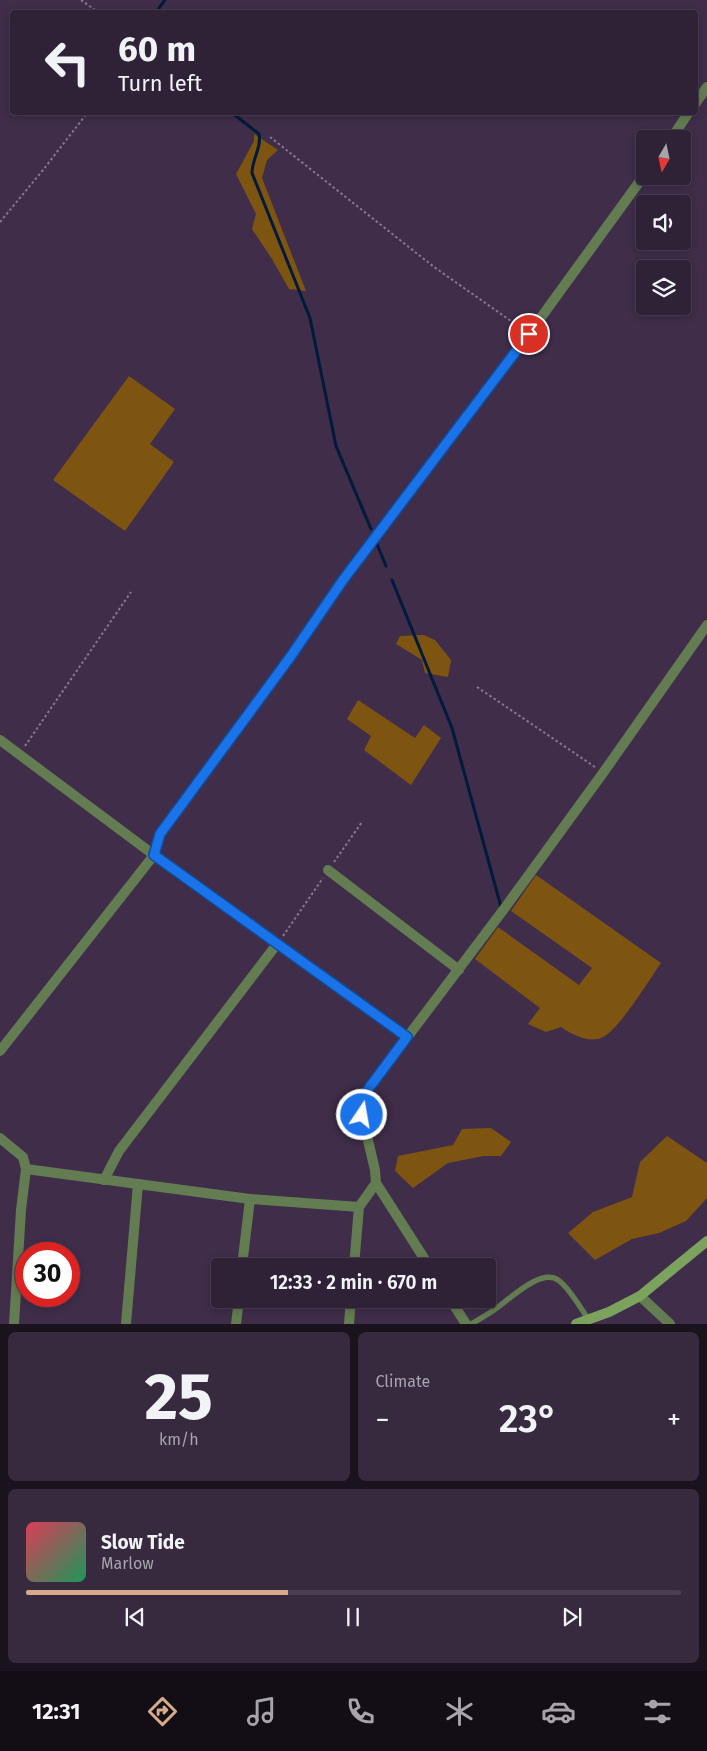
<!DOCTYPE html>
<html lang="en">
<head>
<meta charset="utf-8">
<style>
  body { margin:0; font-family:"Fira Sans",sans-serif; background:#372a3f; color:#f1f3f6; height:100vh; display:flex; flex-direction:column; font-size:19px; white-space:nowrap }
  * { box-sizing:border-box; margin:0 }
  p { font-size:16px; color:#a7a4ad }
  .icon { flex:none; width:28px; height:28px; fill:none; stroke:currentColor; stroke-width:2; stroke-linecap:round; stroke-linejoin:round }
  .map { position:relative; height:1324px; overflow:hidden }
  .panel { display:flex; flex-direction:column; gap:8px; padding:8px; background:#1a131e; flex:1 }
  .panel>* { flex:none }
  .hud { position:absolute; left:10px; top:10px; width:688px; height:105px; border-radius:5px; box-shadow:0 2px 8px #0003,0 0 0 1px #4a3f52; background:#2f2237; color:#f1f3f6; overflow:hidden }
  .needle { width:32px; rotate:189deg }
  .buttons { position:absolute; left:636px; top:130px; display:grid; gap:10px }
  .buttons a { display:grid; place-items:center; width:55px; height:55px; border-radius:5px; background:#2f2237; box-shadow:0 2px 8px #0003,0 0 0 1px #4a3f52; font-size:25px }
  .speed { position:absolute; left:15px; top:1242px; display:flex; gap:10px; font-size:25px; font-weight:700; text-align:center }
  .speed>* { display:grid; place-content:center; width:65px; height:65px; border-radius:50%; background:#2f2237; box-shadow:0 2px 8px #0003,0 0 0 1px #4a3f52; line-height:1 }
  .speed .limit { border:8px solid #d22; background:#fff; color:#111 }
  .pin { position:absolute; display:grid; place-items:center; width:42px; height:42px; color:#fff; margin:-21px; border:2px solid #fff; border-radius:50%; box-shadow:0 1px 5px #0007 }
  .me { position:absolute; width:55px; margin:-28px; rotate:12deg; stroke-linejoin:round; filter:drop-shadow(0 0 4px #0008) }
  .turn { display:flex; align-items:center; gap:18px; height:105px; padding:0 25px; font-size:22px }
  .turn .icon { width:65px; height:65px; stroke-width:2.5 }
  .turn b { display:block; font-size:35px; line-height:42px }
  .big { font-size:38px; font-weight:600; line-height:1.1 }
  .panel .tile { flex:1; display:flex; flex-direction:column; justify-content:center; gap:8px; min-width:0; padding:0 18px; border-radius:8px; background:#372a3f }
  .panel .dial { align-items:center; gap:0 }
  .dial b { font-size:65px; line-height:1 }
  .song { display:flex; align-items:center; gap:15px }
  .cover { width:60px; height:60px; border-radius:8px; background:linear-gradient(135deg,hsl(350 70% 55%),hsl(150 70% 35%)) }
  .played { height:5px; border-radius:2px; background:linear-gradient(90deg,#d6ab8b 40%,#4a3f52 40%) }
  .keys { display:flex; justify-content:space-around; direction:ltr }
  .heat { display:flex; justify-content:space-between; align-items:center; font-size:28px; direction:ltr }
  .panel .tiles { flex:1; display:grid; gap:8px; grid-template-columns:1fr 1fr }
  .tile:last-child { grid-column:span 2 }
  .trip { position:absolute; left:211px; top:1258px; width:285px; height:50px; border-radius:5px; background:#2f2237; box-shadow:0 2px 8px #0003,0 0 0 1px #4a3f52; font-weight:600; line-height:50px; text-align:center }
  .dock { display:flex; height:80px; justify-content:space-around; align-items:center; background:#130e16; color:#a7a4ad }
  .dock .icon { width:35px; height:35px }
  .dock .on { color:#d6ab8b }
  .dock b { font-size:22px; color:#f1f3f6 }
  .map>svg:first-child { display:block }
  .forest { fill:#7e5411 }
  .lines { fill:none; stroke-linecap:round; stroke-linejoin:round }
  .stream { stroke:#001a3c; stroke-width:3 }
  .path { stroke:#87788f; stroke-width:2; stroke-dasharray:2.5 2.5; stroke-linecap:butt }
  .service { stroke:#637c51; stroke-width:5.5 }
  .minor { stroke:#637c51; stroke-width:10 }
  .secondary { stroke:#7ba35e; stroke-width:10 }
  .route-casing { stroke:#114b97; stroke-width:12 }
  .route { stroke:#1a73e8; stroke-width:9 }
</style>
</head>
<body>
<div class="map">
<svg width="707" height="1324" viewBox="0 0 707 1324">
  <rect width="100%" height="100%" fill="#3f2d49"/>
  <g class="forest">
    <path d="M 254,134 L 278,150 L 267,160 L 262,178 L 306,291 L 289,289 L 272,259 L 252,229 L 256,214 L 236,174 L 254,141 Z"/>
    <path d="M 129,376 L 175,409 L 150,444 L 174,462 L 125,531 L 53,480 Z"/>
    <path d="M 424,635 L 435,640 L 451,660 L 448,677 L 425,673 L 422,660 L 396,644 L 400,636 Z"/>
    <path d="M 358,700 L 415,738 L 424,725 L 441,738 L 411,785 L 364,750 L 371,736 L 347,719 Z"/>
    <path d="M 536,875 L 661,963 C 649,980 618,1032 601,1038 C 588,1043 571,1034 561,1027 L 546,1032 L 528,1024 L 540,1008 L 475,959 L 498,927 L 579,985 L 592,968 L 511,911 Z"/>
    <path d="M 491,1128 L 511,1142 L 501,1156 L 484,1156 L 448,1163 L 413,1188 L 395,1171 L 398,1156 L 453,1145 L 462,1129 Z"/>
    <path d="M 667,1136 L 707,1163 L 707,1198 L 686,1221 L 659,1233 L 632,1239 L 595,1260 L 568,1233 L 593,1212 L 632,1197 L 640,1162 Z"/>
  </g>
  <g class="lines">
    <g class="stream">
      <path d="M 156,12 L 165,0"/>
      <path d="M 231,112 L 259,134 C 262,147 252,159 252,173 L 310,318 L 336,446 L 371,529"/>
      <path d="M 377,544 L 386,566"/>
      <path d="M 392,580 L 452,728 L 501,907"/>
    </g>
    <g class="path">
      <path d="M 81,0 L 98,12"/>
      <path d="M 270,137 L 434,267 L 521,328"/>
      <path d="M 0,222 L 43,170 L 88,112"/>
      <path d="M 477,687 L 595,767"/>
      <path d="M 25,746 L 131,592"/>
      <path d="M 334,862 L 362,822"/>
      <path d="M 283,936 L 323,878"/>
    </g>
    <path class="service" d="M 471,1324 C 479,1319 487,1315 494,1310 C 509,1300 540,1268 558,1280 C 569,1287 581,1309 589,1320"/>
    <g class="minor">
      <path d="M 695,104 L 707,87"/>
      <path d="M 671,139 L 689,112"/>
      <path d="M 0,740 L 154,855 L 407,1037"/>
      <path d="M 328,870 L 459,970"/>
      <path d="M 0,1051 L 154,855 L 160,835 L 291,656 L 343,580 L 529,334 L 645,174"/>
      <path d="M 0,1138 L 23,1157 L 26,1169 L 21,1210 L 14,1324"/>
      <path d="M 26,1169 L 250,1199 L 359,1207"/>
      <path d="M 104,1180 L 119,1151 L 277,944"/>
      <path d="M 376,1183 L 429,1266"/>
      <path d="M 242,1266 L 250,1199"/>
      <path d="M 354,1266 L 359,1207 L 376,1183 L 375,1170 L 362,1115 L 363,1099 L 369,1088 L 504,909 L 603,773 L 707,625"/>
      <path d="M 640,1296 L 670,1324"/>
      <path d="M 450,1299 L 466,1324"/>
      <path d="M 126,1324 L 138,1184"/>
      <path d="M 236,1324 L 239,1299"/>
      <path d="M 349,1324 L 351,1299"/>
    </g>
    <path class="secondary" d="M 576,1324 L 609,1312 L 640,1296 L 707,1241"/>
  </g>
  <g class="lines">
    <g class="route-casing">
      <path id="route" d="M 362,1115 L 363,1099 L 369,1088 L 407,1037 L 154,855 L 160,834 L 291,656 L 343,580 L 529,334"/>
    </g>
    <use href="#route" class="route"/>
  </g>
</svg>
<div class="buttons">
<a><svg class="needle" viewBox="-14 -14 28 28"><path d="M0-13l5 13h-10z" fill="#e53935"/><path d="M0 13l5-13h-10z" fill="#a7a4ad"/></svg></a>
<a><svg class="icon" aria-label="sound" viewBox="0 0 24 24"><path d="M4 9h4l5-4v14l-5-4H4zM17 9q2 3 0 6"/></svg></a>
<a><svg class="icon" aria-label="layers" viewBox="0 0 24 24"><path d="M12 4l9 5-9 5-9-5zM3 14l9 5 9-5"/></svg></a>
</div>
<div class="speed"><div class="limit">30</div></div>
<div class="pin" style="left:529px;top:334px;background:#d93025"><svg class="icon" aria-label="arrive" viewBox="0 0 24 24"><path d="M6 21V4h12l-3 4 3 4H6"/></svg></div>
<svg class="me" style="left:362px;top:1115px" viewBox="-20 -20 40 40"><circle r="17" fill="#1a73e8" stroke="#fff" stroke-width="3"/><path d="M0-11L8 9 0 5-8 9z" fill="#fff"/></svg>
<div class="trip">12:33 · 2 min · 670 m</div>
<div class="hud">
<div class="turn"><svg class="icon" aria-label="left" viewBox="0 0 24 24"><path d="M17 20v-9H6M10 6l-5 5 5 5"/></svg><div><b>60 m</b>Turn left</div></div>
</div>
</div>
<section class="panel">
<div class="tiles">
<div class="tile dial"><b>25</b><p>km/h</p></div>
<div class="tile"><p>Climate</p>
<div class="heat"><a>−</a><b class="big">23°</b><a>+</a></div>
</div>
<div class="tile">
<div class="song"><i class="cover"></i><div><b>Slow Tide</b><p>Marlow</p></div></div>
<div class="played"></div>
<div class="keys"><svg class="icon" aria-label="previous" viewBox="0 0 24 24"><path d="M18 5L8 12l10 7zM5 5v14"/></svg><svg class="icon" aria-label="pause" viewBox="0 0 24 24"><path d="M8 5v14M16 5v14"/></svg><svg class="icon" aria-label="next" viewBox="0 0 24 24"><path d="M6 5l10 7-10 7zM19 5v14"/></svg></div>
</div>
</div>
</section>
<nav class="dock">
<b>12:31</b>
<svg class="icon on" aria-label="directions" viewBox="0 0 24 24"><path d="M12 3l9 9-9 9-9-9zM9 14v-3h6M13 9l2 2-2 2"/></svg>
<svg class="icon" aria-label="music" viewBox="0 0 24 24"><path d="M9 18V5l10-2v13"/><circle cx="6" cy="18" r="3"/><circle cx="16" cy="16" r="3"/></svg>
<svg class="icon" aria-label="phone" viewBox="0 0 24 24"><path d="M5 4h4l2 5-3 2q2 4 5 5l2-3 5 2v4C11 20 4 13 5 4z"/></svg>
<svg class="icon" aria-label="climate" viewBox="0 0 24 24"><path d="M12 3v18M4 7l16 10M4 17L20 7"/></svg>
<svg class="icon" aria-label="car" viewBox="0 0 24 24"><path d="M5 17H2v-5l4-1 3-4h7l3 4 3 1v5h-3M9 17h6M6 11h13"/><circle cx="7" cy="17" r="2"/><circle cx="17" cy="17" r="2"/></svg>
<svg class="icon" aria-label="filters" viewBox="0 0 24 24"><path d="M4 7h16M4 17h16"/><circle cx="9" cy="7" r="2"/><circle cx="15" cy="17" r="2"/></svg>
</nav>
</body>
</html>
